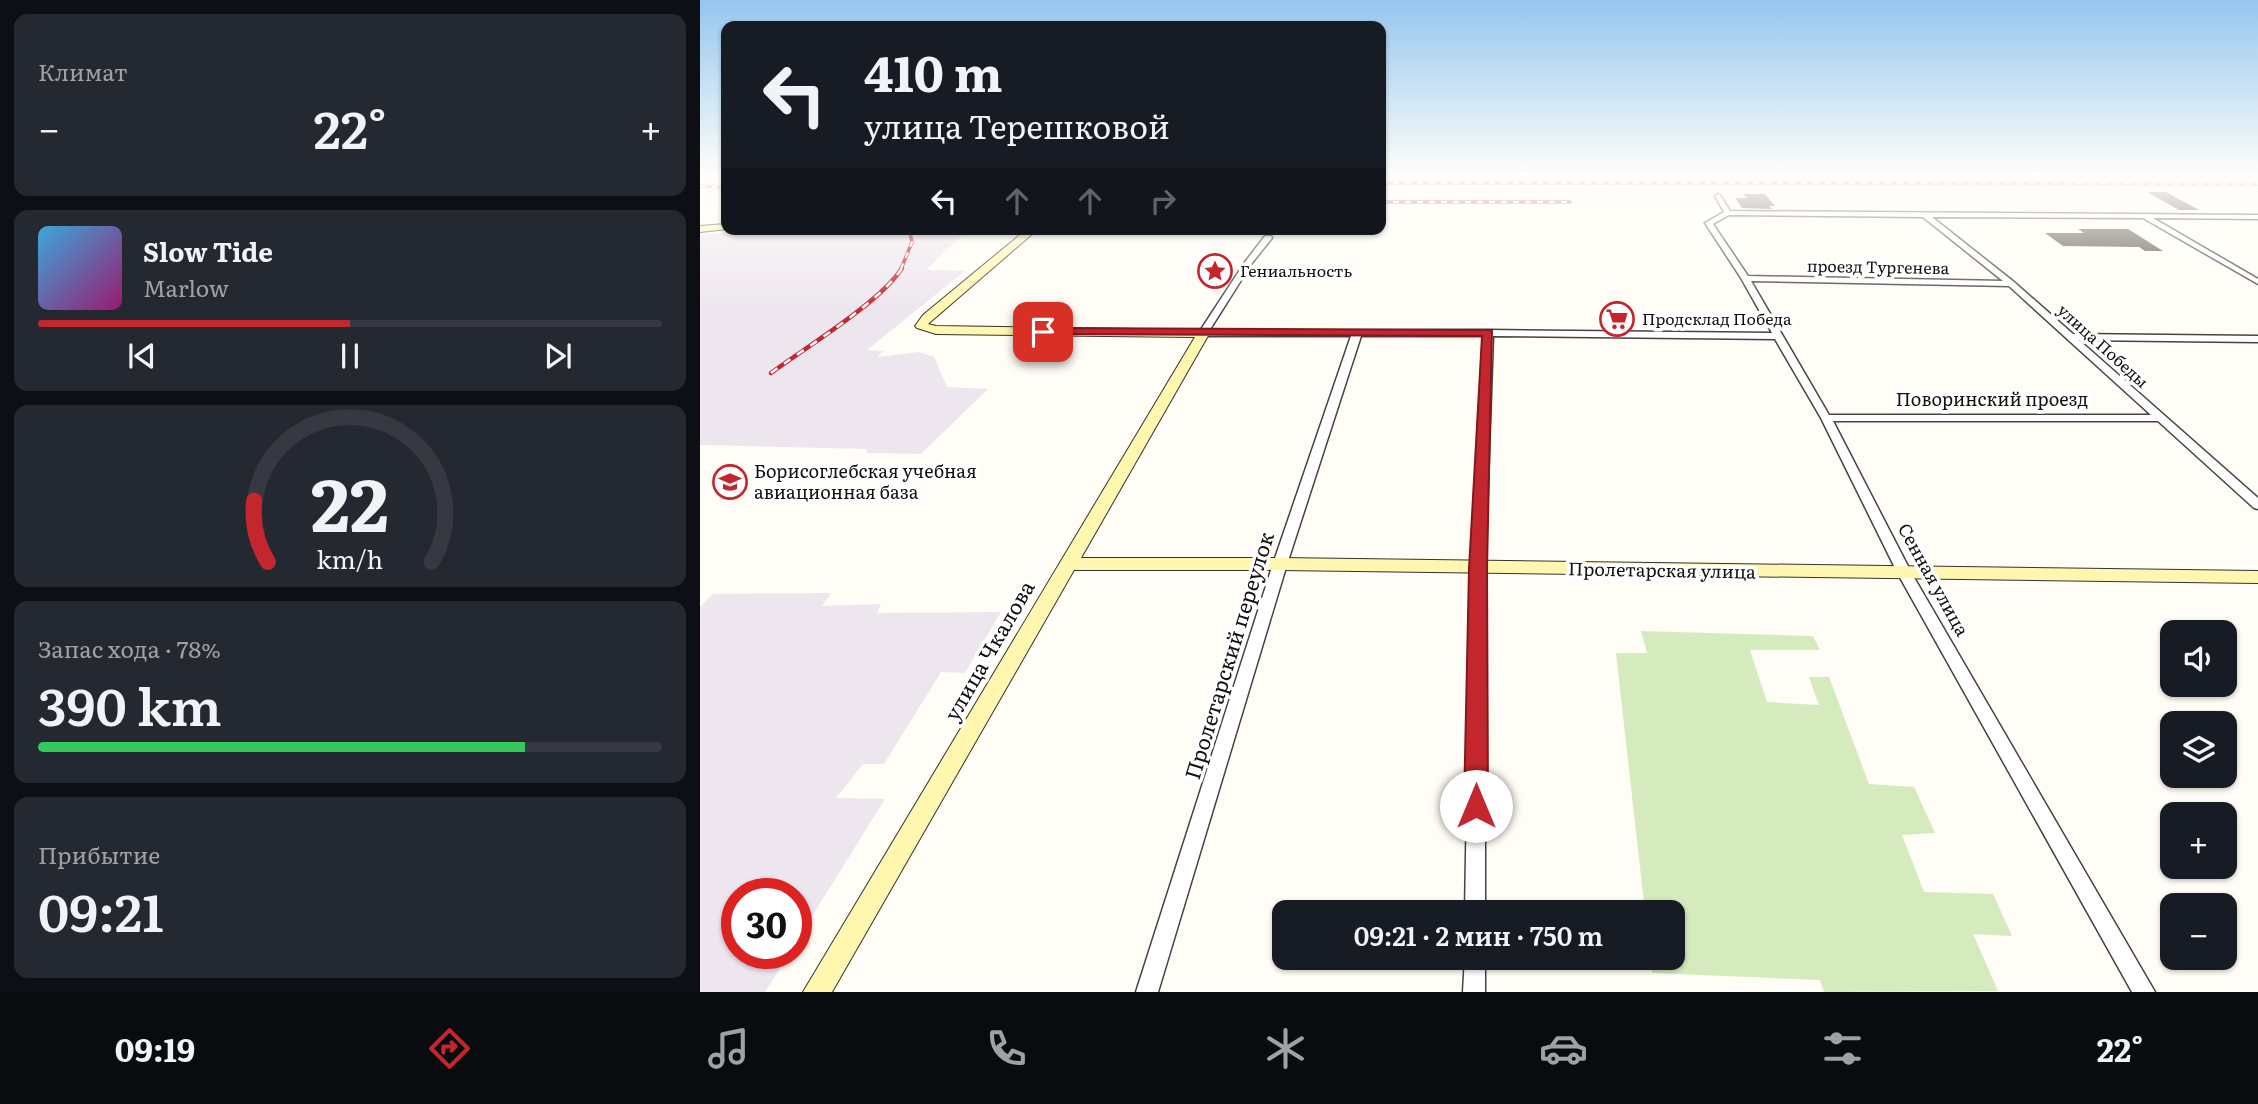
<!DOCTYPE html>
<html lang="ru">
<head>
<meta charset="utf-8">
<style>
  body { margin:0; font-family:Literata,serif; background:#242831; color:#f1f3f6; height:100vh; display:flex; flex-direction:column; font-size:26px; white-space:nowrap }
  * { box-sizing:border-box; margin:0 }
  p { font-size:23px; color:#9ea1a6 }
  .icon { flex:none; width:38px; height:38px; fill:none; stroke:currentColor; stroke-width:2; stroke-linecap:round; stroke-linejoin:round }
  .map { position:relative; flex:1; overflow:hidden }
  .sheet { display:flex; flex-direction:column; gap:14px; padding:14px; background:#0d0f14; width:700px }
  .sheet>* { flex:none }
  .banner { position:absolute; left:21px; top:21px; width:665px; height:214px; border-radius:14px; box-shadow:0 2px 5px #0004; background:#171b24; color:#f1f3f6; overflow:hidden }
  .tools { position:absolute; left:1460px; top:620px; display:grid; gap:14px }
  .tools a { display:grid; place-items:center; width:77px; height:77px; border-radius:14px; background:#171b24; box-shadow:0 2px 5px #0004; font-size:35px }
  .speed { position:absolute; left:21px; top:878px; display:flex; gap:14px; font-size:35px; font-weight:700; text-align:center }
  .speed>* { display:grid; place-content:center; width:91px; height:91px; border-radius:50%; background:#171b24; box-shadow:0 2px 5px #0004; line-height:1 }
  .speed .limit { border:10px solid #d22; background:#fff; color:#111 }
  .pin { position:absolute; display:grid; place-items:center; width:60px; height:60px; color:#fff; margin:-30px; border-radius:14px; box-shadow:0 4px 10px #0006 }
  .me { position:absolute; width:77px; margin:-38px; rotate:0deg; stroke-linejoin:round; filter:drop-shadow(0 0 5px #0008) }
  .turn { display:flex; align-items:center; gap:24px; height:147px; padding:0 28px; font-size:32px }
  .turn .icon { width:91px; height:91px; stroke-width:2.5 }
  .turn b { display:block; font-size:49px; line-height:60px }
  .lanes { display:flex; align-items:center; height:66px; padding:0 28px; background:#0003; justify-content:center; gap:35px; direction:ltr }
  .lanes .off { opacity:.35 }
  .big { font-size:52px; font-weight:600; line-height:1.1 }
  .sheet .card { flex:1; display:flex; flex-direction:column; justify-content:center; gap:10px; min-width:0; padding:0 24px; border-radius:14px; background:#242831 }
  .sheet .dial { align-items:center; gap:0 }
  .dial svg { height:182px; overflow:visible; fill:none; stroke:#363941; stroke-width:7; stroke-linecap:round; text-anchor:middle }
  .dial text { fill:#f1f3f6; stroke:none }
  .song { display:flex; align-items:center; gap:21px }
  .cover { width:84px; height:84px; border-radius:10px; background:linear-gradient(135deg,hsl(200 70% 55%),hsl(320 70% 35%)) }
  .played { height:7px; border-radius:4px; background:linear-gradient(90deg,#c4262e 50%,#363941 50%) }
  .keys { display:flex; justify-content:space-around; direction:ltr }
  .heat { display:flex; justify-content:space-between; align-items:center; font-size:38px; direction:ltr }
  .charge { height:10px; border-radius:5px; background:linear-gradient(90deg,#34c759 78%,#363941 0) }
  .trip { position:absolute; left:572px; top:900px; width:413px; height:70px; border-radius:14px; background:#171b24; box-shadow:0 2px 5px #0004; font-weight:600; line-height:70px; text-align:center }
  .tab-bar { display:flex; height:112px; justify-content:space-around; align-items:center; background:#090b0e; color:#9ea1a6 }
  .tab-bar .icon { width:49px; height:49px }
  .tab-bar .on { color:#c4262e }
  .tab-bar b { font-size:32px; color:#f1f3f6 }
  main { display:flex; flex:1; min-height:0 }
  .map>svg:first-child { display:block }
  .industrial { fill:#eee6ef }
  .green { fill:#d5ebbd }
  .building { fill:#5a524d }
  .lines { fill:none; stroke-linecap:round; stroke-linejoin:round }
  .street-casing { stroke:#444; stroke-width:3 }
  .secondary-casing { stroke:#333; stroke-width:2 }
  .street { fill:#fff; fill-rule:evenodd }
  .secondary { fill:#fff6b0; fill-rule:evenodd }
  .rail-far1-casing { stroke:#c4262e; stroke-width:3.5 }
  .rail-casing { stroke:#c4262e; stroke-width:4.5 }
  .rail-far1 { stroke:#fff; stroke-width:2; stroke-dasharray:6; stroke-linecap:butt }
  .rail { stroke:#fff; stroke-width:2.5; stroke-dasharray:8; stroke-linecap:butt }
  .route { fill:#c4262e; stroke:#7f191e; stroke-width:2 }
  .labels { text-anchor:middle; stroke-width:7; stroke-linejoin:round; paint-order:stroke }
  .far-street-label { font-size:16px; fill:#111; stroke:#fff }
  .far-poi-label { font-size:16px; fill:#111; stroke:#fff; text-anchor:start }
  .street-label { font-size:18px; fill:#111; stroke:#fff }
  .poi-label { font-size:18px; fill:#111; stroke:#fff; text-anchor:start }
  .near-street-label { font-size:21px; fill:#111; stroke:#fff }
</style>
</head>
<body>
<main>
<section class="sheet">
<div class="card"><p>Климат</p>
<div class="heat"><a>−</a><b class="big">22°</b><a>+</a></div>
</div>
<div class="card">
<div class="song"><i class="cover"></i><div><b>Slow Tide</b><p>Marlow</p></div></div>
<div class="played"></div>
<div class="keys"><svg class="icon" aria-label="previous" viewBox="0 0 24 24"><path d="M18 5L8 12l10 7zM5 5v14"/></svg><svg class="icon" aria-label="pause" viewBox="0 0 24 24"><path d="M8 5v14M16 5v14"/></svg><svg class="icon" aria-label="next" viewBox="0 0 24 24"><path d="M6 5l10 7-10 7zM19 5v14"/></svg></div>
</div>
<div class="card dial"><svg viewBox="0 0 100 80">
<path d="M14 69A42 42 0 1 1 86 69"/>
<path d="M14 69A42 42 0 0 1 8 42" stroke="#c4262e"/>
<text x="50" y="56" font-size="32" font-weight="700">22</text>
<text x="50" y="72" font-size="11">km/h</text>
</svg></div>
<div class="card"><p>Запас хода · 78%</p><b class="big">390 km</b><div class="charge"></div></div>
<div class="card"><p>Прибытие</p><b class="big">09:21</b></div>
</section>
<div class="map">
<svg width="1558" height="992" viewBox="0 0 1558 992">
  <rect width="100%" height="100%" fill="#fffdf5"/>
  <g class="industrial">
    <path d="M 67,229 L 269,229 L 226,270 L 265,271 L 167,350 L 183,351 L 178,357 L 219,352 L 234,357 L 247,387 L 288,389 L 221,454 L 167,453 L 167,449 L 0,445 L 0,235 L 37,232 L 19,242 L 42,231 Z"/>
    <path d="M 131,593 L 122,606 L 181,604 L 177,613 L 301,612 L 265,673 L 241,672 L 184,764 L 163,764 L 136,798 L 185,799 L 96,942 L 96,894 L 37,894 L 37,954 L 89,954 L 65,992 L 0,992 L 0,607 L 13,594 Z"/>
  </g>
  <path class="green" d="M 941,631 L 1113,636 L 1120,650 L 1050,650 L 1067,702 L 1119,705 L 1109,677 L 1129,677 L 1169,784 L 1214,787 L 1235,833 L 1202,835 L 1224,892 L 1293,894 L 1312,936 L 1273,934 L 1298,991 L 1124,992 L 1120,980 L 952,973 L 951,957 L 973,957 L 973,912 L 945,912 L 916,653 L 947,653 Z"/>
  <g class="building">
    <path d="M 1447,192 L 1466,192 L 1499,210 L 1479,210 Z"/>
    <path d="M 1043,194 L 1065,194 L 1075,206 L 1069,206 L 1072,209 L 1042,208 L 1035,198 L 1047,198 Z"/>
    <path d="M 1378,229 L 1428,229 L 1463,251 L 1445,251 L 1439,247 L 1363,246 L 1345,233 L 1384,233 Z"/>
  </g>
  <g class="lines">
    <g class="street-casing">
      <g id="street">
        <path d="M 1018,194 L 1020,195 L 1030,211 L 1558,215 L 1558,219 L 1453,218 L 1558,279 L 1558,284 L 1443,218 L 1232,217 L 1314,282 L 1373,334 L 1558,336 L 1558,342 L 1379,340 L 1558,498 L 1558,509 L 1554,508 L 1458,421 L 1133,421 L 1212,574 L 1455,992 L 1432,992 L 1198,574 L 1121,418 L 1075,339 L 793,336 L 785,569 L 785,912 L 765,912 L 771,569 L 783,336 L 661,336 L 587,564 L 458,992 L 436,992 L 573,564 L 651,336 L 500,336 L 498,334 L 545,262 L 565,236 L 571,236 L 572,238 L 552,263 L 509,331 L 788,330 L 1072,333 L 1041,278 L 1005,223 L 1024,212 L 1015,196 ZM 1029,215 L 1223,217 L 1303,281 L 1048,276 L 1013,224 ZM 1051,281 L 1309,286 L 1451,415 L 1129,415 Z"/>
        <path d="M 765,957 L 785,957 L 785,992 L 763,992 Z"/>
      </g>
    </g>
    <g class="secondary-casing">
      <g id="secondary">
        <path d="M 26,224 L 28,229 L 0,232 L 0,226 Z"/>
        <path d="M 327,229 L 338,229 L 228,324 L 236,326 L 503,330 L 509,334 L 381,558 L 580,558 L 1558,571 L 1558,583 L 580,570 L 374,570 L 132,992 L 103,992 L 495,337 L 236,334 L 217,328 L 215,326 L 223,315 Z"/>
      </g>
    </g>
    <use href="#street" class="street"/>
    <use href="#secondary" class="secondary"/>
    <g class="rail-far1-casing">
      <g id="rail-far1">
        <path d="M 681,183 L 1558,184"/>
        <path d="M 0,186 L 26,187"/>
        <path d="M 681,202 L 870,202"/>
        <path d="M 201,269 L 212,242 L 209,229"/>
      </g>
    </g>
    <g class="rail-casing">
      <path id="rail" d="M 71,373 C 105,348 182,301 202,268"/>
    </g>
    <use href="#rail-far1" class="rail-far1"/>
    <use href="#rail" class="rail"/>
  </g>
  <linearGradient id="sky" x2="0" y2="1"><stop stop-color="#95c6ee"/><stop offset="0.56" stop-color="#fffefa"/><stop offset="1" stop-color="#fffefa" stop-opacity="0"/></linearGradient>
  <rect width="1558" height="313" fill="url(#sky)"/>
  <path class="route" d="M 343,328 L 792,330 L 787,569 L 788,806 L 784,814 L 776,817 L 768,814 L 764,806 L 769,569 L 782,336 L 339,334 L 339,329 Z"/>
  <defs>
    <g id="sight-ring" transform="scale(1.75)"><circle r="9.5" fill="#fff" stroke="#c4262e" stroke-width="1.5"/><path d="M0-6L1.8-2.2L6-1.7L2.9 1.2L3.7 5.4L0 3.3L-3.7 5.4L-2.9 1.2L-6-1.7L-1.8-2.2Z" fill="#c4262e"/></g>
    <g id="supermarket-ring" transform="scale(1.75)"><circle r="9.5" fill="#fff" stroke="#c4262e" stroke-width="1.5"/><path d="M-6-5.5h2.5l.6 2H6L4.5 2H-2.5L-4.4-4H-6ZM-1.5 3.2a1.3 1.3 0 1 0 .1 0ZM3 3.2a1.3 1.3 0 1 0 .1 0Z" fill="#c4262e"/></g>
    <g id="university-ring" transform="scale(1.75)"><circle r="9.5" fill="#fff" stroke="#c4262e" stroke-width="1.5"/><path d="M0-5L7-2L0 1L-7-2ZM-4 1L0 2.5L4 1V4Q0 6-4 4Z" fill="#c4262e"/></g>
  </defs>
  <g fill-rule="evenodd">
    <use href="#sight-ring" x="515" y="271"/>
    <use href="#supermarket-ring" x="917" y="319"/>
    <use href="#university-ring" x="30" y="482"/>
  </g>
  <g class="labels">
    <g class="far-street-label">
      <text transform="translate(1178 267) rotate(1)" y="6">проезд Тургенева</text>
      <text transform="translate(1403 346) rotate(42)" y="6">улица Победы</text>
    </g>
    <g class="far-poi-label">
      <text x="540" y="277">Гениальность</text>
      <text x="942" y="325">Продсклад Победа</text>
    </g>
    <g class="street-label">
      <text x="1292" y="406">Поворинский проезд</text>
      <text transform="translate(962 571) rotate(1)" y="6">Пролетарская улица</text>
      <text transform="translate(1233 580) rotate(61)" y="6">Сенная улица</text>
    </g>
    <g class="poi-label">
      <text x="54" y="478">Борисоглебская учебная<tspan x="54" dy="21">авиационная база</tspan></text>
    </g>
    <g class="near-street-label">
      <text transform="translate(290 651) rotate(-60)" y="7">улица Чкалова</text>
      <text transform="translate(530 656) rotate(-73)" y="7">Пролетарский переулок</text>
    </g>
  </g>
</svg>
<div class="tools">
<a><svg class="icon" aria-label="sound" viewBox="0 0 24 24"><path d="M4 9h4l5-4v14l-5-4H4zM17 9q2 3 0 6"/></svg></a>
<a><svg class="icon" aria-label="layers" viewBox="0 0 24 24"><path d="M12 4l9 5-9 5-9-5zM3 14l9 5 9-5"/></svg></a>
<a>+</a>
<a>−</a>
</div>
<div class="speed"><div class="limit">30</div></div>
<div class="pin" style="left:343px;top:332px;background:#d93025"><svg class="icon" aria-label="arrive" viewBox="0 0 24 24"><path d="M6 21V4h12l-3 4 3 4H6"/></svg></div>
<svg class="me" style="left:776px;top:806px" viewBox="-20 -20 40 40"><circle r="19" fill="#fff"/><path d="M0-13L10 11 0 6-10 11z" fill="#c4262e"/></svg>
<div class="trip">09:21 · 2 мин · 750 m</div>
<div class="banner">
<div class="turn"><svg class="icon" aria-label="left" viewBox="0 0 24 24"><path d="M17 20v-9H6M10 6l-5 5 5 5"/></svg><div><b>410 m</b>улица Терешковой</div></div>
<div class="lanes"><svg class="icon" aria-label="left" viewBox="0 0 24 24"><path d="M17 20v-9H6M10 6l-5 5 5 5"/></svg><svg class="icon off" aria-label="ahead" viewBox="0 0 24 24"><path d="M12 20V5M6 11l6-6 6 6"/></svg><svg class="icon off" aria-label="ahead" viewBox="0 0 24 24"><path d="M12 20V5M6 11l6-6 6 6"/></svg><svg class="icon off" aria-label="right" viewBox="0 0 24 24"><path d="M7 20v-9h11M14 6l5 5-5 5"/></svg></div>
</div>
</div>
</main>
<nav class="tab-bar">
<b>09:19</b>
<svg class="icon on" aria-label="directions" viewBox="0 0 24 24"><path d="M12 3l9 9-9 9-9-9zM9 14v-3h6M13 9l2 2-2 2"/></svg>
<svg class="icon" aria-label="music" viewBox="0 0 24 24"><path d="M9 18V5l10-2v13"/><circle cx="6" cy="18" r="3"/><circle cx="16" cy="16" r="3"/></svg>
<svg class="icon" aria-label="phone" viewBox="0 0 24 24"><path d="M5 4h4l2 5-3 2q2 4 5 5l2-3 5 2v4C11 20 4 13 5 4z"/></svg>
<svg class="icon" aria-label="climate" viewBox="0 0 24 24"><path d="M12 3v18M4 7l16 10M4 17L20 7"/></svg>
<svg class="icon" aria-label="car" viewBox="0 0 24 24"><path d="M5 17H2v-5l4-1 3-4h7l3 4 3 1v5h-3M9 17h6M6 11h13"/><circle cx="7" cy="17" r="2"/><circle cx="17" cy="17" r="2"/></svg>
<svg class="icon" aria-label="filters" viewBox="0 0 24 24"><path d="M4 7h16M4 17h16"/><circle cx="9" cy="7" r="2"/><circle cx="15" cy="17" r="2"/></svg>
<b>22°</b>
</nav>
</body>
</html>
